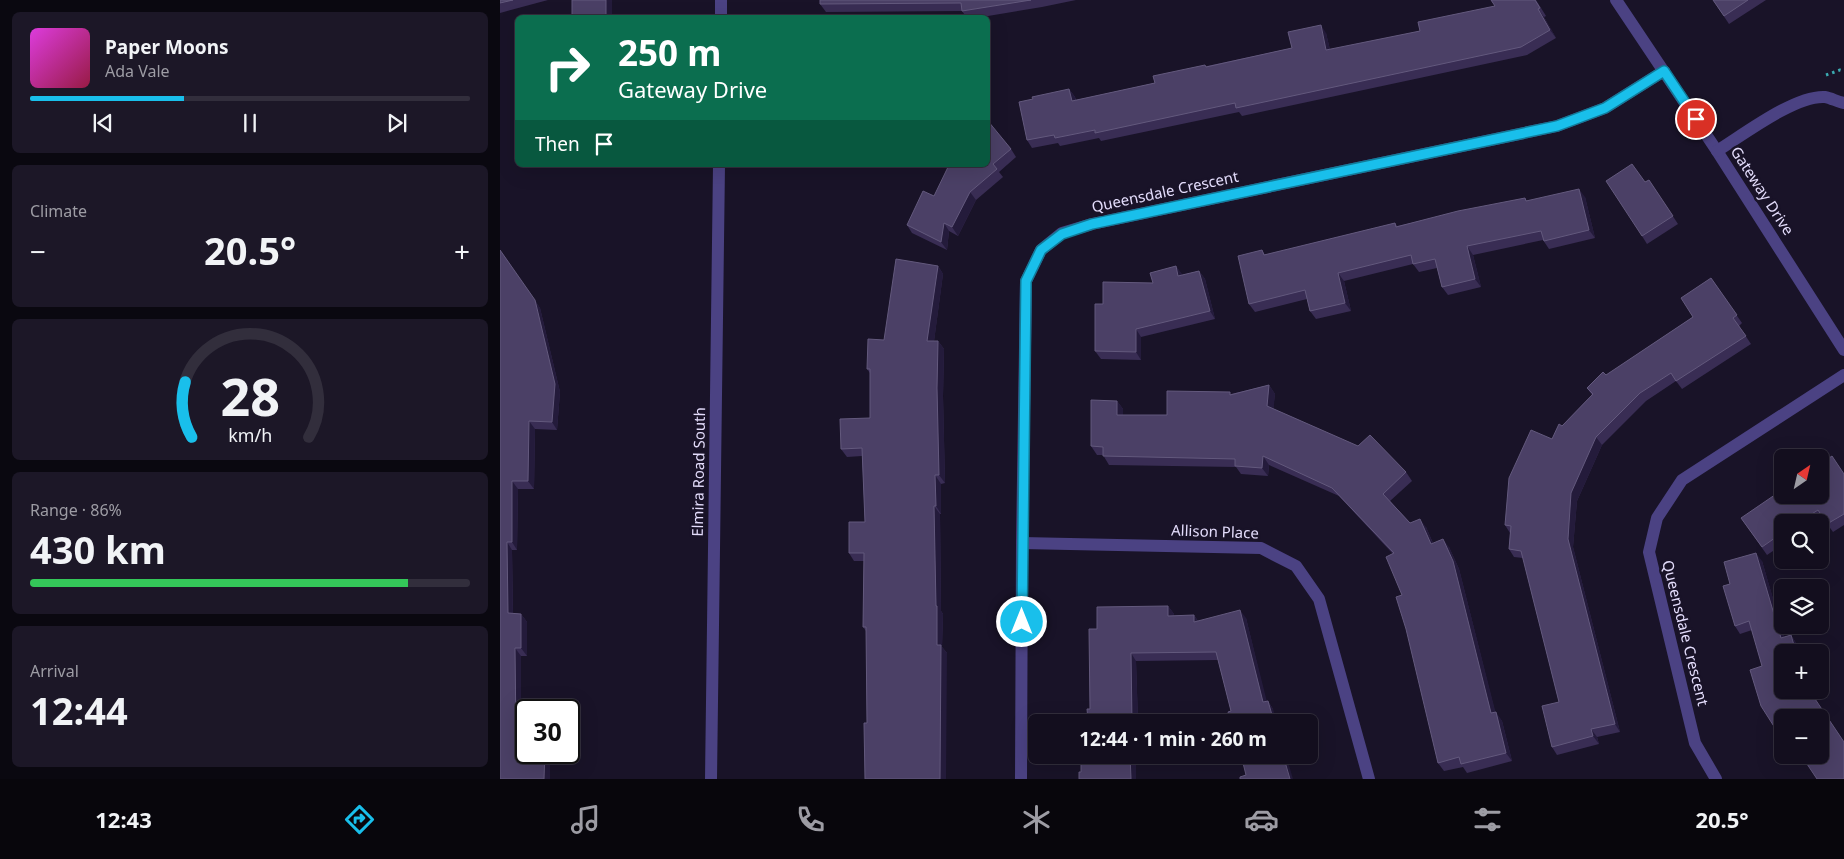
<!DOCTYPE html>
<html lang="en">
<head>
<meta charset="utf-8">
<style>
  body { margin:0; font-family:"Noto Sans",sans-serif; background:#1c1727; color:#f1f3f6; height:100vh; display:flex; flex-direction:column; font-size:19px; white-space:nowrap }
  * { box-sizing:border-box; margin:0 }
  p { font-size:16px; color:#9d9ca4 }
  .icon { flex:none; width:28px; height:28px; fill:none; stroke:currentColor; stroke-width:2; stroke-linecap:round; stroke-linejoin:round }
  .map { position:relative; flex:1; overflow:hidden }
  .drawer { display:flex; flex-direction:column; gap:12px; padding:12px; background:#0a0810; width:500px }
  .drawer>* { flex:none }
  .top-card { position:absolute; left:15px; top:15px; width:475px; height:152px; border-radius:8px; box-shadow:0 5px 20px #0002,0 0 0 1px #322e3c; background:#0b6e4f; color:#fff; overflow:hidden }
  .needle { width:32px; rotate:34deg }
  .fabs { position:absolute; left:1274px; top:449px; display:grid; gap:10px }
  .fabs a { display:grid; place-items:center; width:55px; height:55px; border-radius:8px; background:#130e1e; box-shadow:0 5px 20px #0002,0 0 0 1px #322e3c; font-size:25px }
  .speed { position:absolute; left:15px; top:699px; display:flex; gap:10px; font-size:25px; font-weight:700; text-align:center }
  .speed>* { display:grid; place-content:center; width:65px; height:65px; border-radius:50%; background:#130e1e; box-shadow:0 5px 20px #0002,0 0 0 1px #322e3c; line-height:1 }
  .speed .limit { border:2px solid #111; border-radius:8px; background:#fff; color:#111 }
  .pin { position:absolute; display:grid; place-items:center; width:42px; height:42px; color:#fff; margin:-21px; border:2px solid #fff; border-radius:50%; box-shadow:0 1px 5px #0007 }
  .me { position:absolute; width:55px; margin:-28px; rotate:0deg; stroke-linejoin:round; filter:drop-shadow(0 0 4px #0008) }
  .turn { display:flex; align-items:center; gap:18px; height:105px; padding:0 20px; font-size:22px }
  .turn .icon { width:65px; height:65px; stroke-width:2.5 }
  .turn b { display:block; font-size:35px; line-height:42px }
  .then { display:flex; align-items:center; height:48px; padding:0 20px; background:#0003; gap:10px; font-size:19px }
  .big { font-size:38px; font-weight:700; line-height:1.1 }
  .drawer .widget { flex:1; display:flex; flex-direction:column; justify-content:center; gap:8px; min-width:0; padding:0 18px; border-radius:8px; background:#1c1727 }
  .drawer .dial { align-items:center; gap:0 }
  .dial svg { height:130px; overflow:visible; fill:none; stroke:#322e3c; stroke-width:7; stroke-linecap:round; text-anchor:middle }
  .dial text { fill:#f1f3f6; stroke:none }
  .song { display:flex; align-items:center; gap:15px }
  .cover { width:60px; height:60px; border-radius:8px; background:linear-gradient(135deg,hsl(300 70% 55%),hsl(340 70% 35%)) }
  .played { height:5px; border-radius:2px; background:linear-gradient(90deg,#19bfeb 35%,#322e3c 35%) }
  .keys { display:flex; justify-content:space-around; direction:ltr }
  .heat { display:flex; justify-content:space-between; align-items:center; font-size:28px; direction:ltr }
  .charge { height:8px; border-radius:4px; background:linear-gradient(90deg,#34c759 86%,#322e3c 0) }
  .trip { position:absolute; left:528px; top:714px; width:290px; height:50px; border-radius:8px; background:#130e1e; box-shadow:0 5px 20px #0002,0 0 0 1px #322e3c; font-weight:700; line-height:50px; text-align:center }
  .tabs { display:flex; height:80px; justify-content:space-around; align-items:center; background:#08060c; color:#9d9ca4 }
  .tabs .icon { width:35px; height:35px }
  .tabs .current { color:#19bfeb }
  .tabs b { font-size:22px; color:#f1f3f6 }
  main { display:flex; flex:1; min-height:0 }
  .map>svg:first-child { display:block }
  .lines { fill:none; stroke-linecap:round; stroke-linejoin:round }
  .path { stroke:#3babb1; stroke-width:3; stroke-dasharray:2.5 4; stroke-linecap:butt }
  .minor { stroke:#4b4283; stroke-width:12 }
  .wall { fill:#392d54 }
  .shaded-wall { fill:#241b3b }
  .building { fill:#4b4066; stroke:#63597d }
  .route-casing { stroke:#107c99; stroke-width:12 }
  .route { stroke:#19bfeb; stroke-width:9 }
  .labels { text-anchor:middle; stroke-width:5; stroke-linejoin:round; paint-order:stroke }
  .street-label { font-size:15px; fill:#e4ddfc; stroke:#191328 }
</style>
</head>
<body>
<main>
<section class="drawer">
<div class="widget">
<div class="song"><i class="cover"></i><div><b>Paper Moons</b><p>Ada Vale</p></div></div>
<div class="played"></div>
<div class="keys"><svg class="icon" aria-label="previous" viewBox="0 0 24 24"><path d="M18 5L8 12l10 7zM5 5v14"/></svg><svg class="icon" aria-label="pause" viewBox="0 0 24 24"><path d="M8 5v14M16 5v14"/></svg><svg class="icon" aria-label="next" viewBox="0 0 24 24"><path d="M6 5l10 7-10 7zM19 5v14"/></svg></div>
</div>
<div class="widget"><p>Climate</p>
<div class="heat"><a>−</a><b class="big">20.5°</b><a>+</a></div>
</div>
<div class="widget dial"><svg viewBox="0 0 100 80">
<path d="M14 69A42 42 0 1 1 86 69"/>
<path d="M14 69A42 42 0 0 1 10 35" stroke="#19bfeb"/>
<text x="50" y="56" font-size="32" font-weight="700">28</text>
<text x="50" y="72" font-size="11">km/h</text>
</svg></div>
<div class="widget"><p>Range · 86%</p><b class="big">430 km</b><div class="charge"></div></div>
<div class="widget"><p>Arrival</p><b class="big">12:44</b></div>
</section>
<div class="map">
<svg width="1344" height="779" viewBox="0 0 1344 779">
  <rect width="100%" height="100%" fill="#191328"/>
  <g class="lines">
    <path class="path" d="M 1326,75 L 1340,70 L 1344,71"/>
    <g class="minor">
      <path d="M 1116,0 L 1217,151 L 1344,350"/>
      <path d="M 221,18 L 221,0"/>
      <path d="M 1217,151 C 1243,135 1295,95 1325,97 C 1331,98 1338,102 1344,103"/>
      <path d="M 522,543 L 761,548 L 796,566 L 819,599 L 869,779"/>
      <path d="M 211,779 L 219,165"/>
      <path d="M 521,779 L 522,543 L 526,281 L 541,250 L 562,233 L 592,224 L 1057,126 L 1105,108 L 1164,71"/>
      <path d="M 1216,779 L 1195,743 L 1149,552 L 1157,518 L 1182,480 L 1344,375"/>
    </g>
  </g>
  <g class="wall">
    <path d="M 0,0 L 48,0 L 0,13 Z"/>
    <path d="M 320,0 L 576,0 L 542,7 L 476,18 L 467,18 L 462,11 L 326,12 L 320,4 Z"/>
    <path d="M 1036,0 L 1046,16 L 1044,17 L 1056,38 L 1027,55 L 742,116 L 739,112 L 601,141 L 599,138 L 560,146 L 558,143 L 532,148 L 527,140 L 533,99 L 569,89 L 575,97 L 576,100 L 655,83 L 707,66 L 792,48 L 826,33 L 830,50 L 920,31 Z"/>
    <path d="M 1213,0 L 1266,0 L 1229,24 Z"/>
    <path d="M 511,149 L 516,157 L 499,172 L 503,177 L 476,200 L 458,236 L 449,231 L 447,250 L 412,233 L 407,225 L 434,196 Z"/>
    <path d="M 1149,180 L 1178,224 L 1147,244 L 1142,236 L 1145,182 Z"/>
    <path d="M 1085,197 L 1095,238 L 1049,249 L 1043,240 L 973,255 L 981,287 L 948,295 L 942,287 L 937,268 L 919,272 L 913,264 L 844,281 L 851,311 L 816,319 L 810,311 L 807,299 L 755,312 L 749,304 L 762,250 L 765,255 L 895,223 L 897,226 L 1025,198 L 1027,201 Z"/>
    <path d="M 0,250 L 40,308 L 60,392 L 57,430 L 35,429 L 34,489 L 18,489 L 17,550 L 12,550 L 13,613 L 21,614 L 27,622 L 27,656 L 21,656 L 21,737 L 0,779 Z"/>
    <path d="M 438,266 L 443,274 L 434,341 L 438,341 L 444,349 L 443,396 L 445,483 L 441,484 L 441,514 L 440,514 L 441,611 L 443,614 L 442,647 L 447,653 L 367,723 L 366,631 L 363,627 L 364,561 L 354,561 L 349,553 L 365,522 L 362,456 L 347,457 L 341,449 L 370,418 L 370,373 L 367,369 L 384,340 Z"/>
    <path d="M 676,266 L 682,275 L 699,271 L 705,279 L 715,319 L 641,337 L 641,360 L 601,359 L 595,351 L 603,304 L 653,283 Z"/>
    <path d="M 1211,278 L 1242,323 L 1239,326 L 1251,344 L 1182,389 L 1176,381 L 1146,401 L 1102,445 L 1077,501 L 1073,547 L 1120,732 L 1097,737 L 1099,744 L 1057,755 L 1052,747 L 1059,702 L 1023,558 L 1014,557 L 1009,549 L 1010,533 L 1005,525 L 1052,439 L 1062,426 L 1092,395 L 1087,388 L 1193,317 Z"/>
    <path d="M 769,385 L 775,394 L 773,409 L 906,472 L 912,481 L 890,501 L 910,523 L 926,527 L 933,543 L 949,547 L 959,569 L 995,712 L 1002,721 L 1012,761 L 967,773 L 963,767 L 944,771 L 938,763 L 893,554 L 839,496 L 769,465 L 768,476 L 741,474 L 736,467 L 609,465 L 603,455 L 597,455 L 591,446 L 617,401 L 623,409 L 623,415 L 667,415 L 731,394 Z"/>
    <path d="M 1344,474 L 1344,525 L 1333,532 L 1323,518 L 1317,522 L 1282,522 L 1282,545 L 1267,555 L 1241,518 Z"/>
    <path d="M 1262,561 L 1284,637 L 1291,635 L 1296,643 L 1299,652 L 1282,652 L 1262,666 L 1252,630 L 1240,634 L 1235,626 L 1230,584 Z"/>
    <path d="M 668,606 L 674,614 L 674,616 L 694,615 L 698,621 L 746,618 L 766,701 L 768,701 L 773,709 L 731,711 L 718,660 L 636,661 L 638,722 L 580,722 L 588,720 L 590,709 L 597,629 Z"/>
  </g>
  <g class="shaded-wall">
    <rect x="106" y="0" width="6" height="18"/>
    <path d="M 1038,9 L 1044,17 L 1056,38 L 1050,30 Z"/>
    <path d="M 821,25 L 826,33 L 832,58 L 826,50 Z"/>
    <path d="M 569,89 L 575,97 L 577,109 L 572,101 Z"/>
    <path d="M 1079,189 L 1085,197 L 1095,238 L 1089,230 Z"/>
    <path d="M 470,192 L 476,200 L 458,236 L 452,227 Z"/>
    <path d="M 444,223 L 449,231 L 447,250 L 441,242 Z"/>
    <path d="M 967,246 L 973,255 L 981,287 L 975,279 Z"/>
    <path d="M 438,266 L 443,274 L 433,349 L 427,341 Z"/>
    <path d="M 676,266 L 682,274 L 684,284 L 678,276 Z"/>
    <path d="M 699,271 L 705,279 L 715,319 L 710,311 Z"/>
    <path d="M 838,273 L 844,281 L 851,311 L 845,303 Z"/>
    <path d="M 35,300 L 40,308 L 60,392 L 57,430 L 52,422 Z"/>
    <path d="M 636,329 L 641,337 L 641,360 L 636,352 Z"/>
    <path d="M 438,341 L 444,349 L 443,396 L 445,483 L 439,475 L 437,388 Z"/>
    <path d="M 769,385 L 775,394 L 773,415 L 767,406 Z"/>
    <path d="M 617,401 L 623,409 L 623,424 L 617,415 Z"/>
    <path d="M 29,421 L 35,429 L 34,489 L 28,481 Z"/>
    <path d="M 1096,437 L 1102,445 L 1077,501 L 1073,547 L 1120,732 L 1115,724 L 1068,539 L 1071,493 Z"/>
    <path d="M 763,456 L 769,465 L 768,476 L 762,468 Z"/>
    <path d="M 435,475 L 441,484 L 441,514 L 436,506 Z"/>
    <path d="M 12,481 L 18,489 L 17,550 L 12,542 Z"/>
    <path d="M 434,506 L 440,514 L 441,611 L 443,614 L 442,647 L 447,653 L 446,779 L 440,779 Z"/>
    <path d="M 920,519 L 926,527 L 937,553 L 931,544 Z"/>
    <path d="M 943,539 L 949,547 L 959,569 L 998,722 L 991,713 Z"/>
    <path d="M 7,542 L 12,550 L 13,621 L 8,613 Z"/>
    <path d="M 1256,553 L 1262,561 L 1287,646 L 1281,638 Z"/>
    <path d="M 668,606 L 674,614 L 674,624 L 668,616 Z"/>
    <path d="M 740,610 L 746,618 L 769,710 L 763,702 Z"/>
    <path d="M 21,614 L 27,622 L 27,656 L 21,648 Z"/>
    <path d="M 694,615 L 699,623 L 694,622 Z"/>
    <path d="M 1291,635 L 1296,643 L 1299,652 L 1296,652 Z"/>
    <path d="M 15,648 L 21,656 L 21,745 L 16,737 Z"/>
    <path d="M 631,653 L 636,661 L 638,722 L 632,722 Z"/>
    <path d="M 768,701 L 773,709 L 777,722 L 774,722 Z"/>
    <path d="M 996,712 L 1002,721 L 1012,761 L 1006,753 Z"/>
    <path d="M 1091,729 L 1097,737 L 1099,744 L 1093,736 Z"/>
    <path d="M 45,752 L 50,752 L 50,779 L 44,779 Z"/>
    <path d="M 630,755 L 636,755 L 636,779 L 631,779 Z"/>
    <path d="M 783,755 L 786,755 L 793,779 L 790,779 Z"/>
  </g>
  <g class="building">
    <path d="M 0,0 L 13,0 L 0,3 Z"/>
    <rect x="72" y="0" width="34" height="18"/>
    <path d="M 320,0 L 531,0 L 462,11 L 461,3 L 320,4 Z"/>
    <path d="M 991,0 L 1035,0 L 1040,8 L 1038,9 L 1050,30 L 1021,47 L 736,108 L 735,103 L 595,133 L 595,130 L 555,138 L 554,135 L 527,140 L 519,102 L 533,99 L 532,97 L 569,89 L 572,101 L 655,83 L 653,76 L 705,65 L 706,67 L 792,48 L 788,32 L 821,25 L 826,50 L 920,31 L 918,22 L 995,6 Z"/>
    <path d="M 1213,0 L 1248,0 L 1224,16 Z"/>
    <path d="M 488,121 L 511,149 L 493,164 L 497,169 L 470,192 L 452,227 L 444,223 L 441,242 L 407,225 L 423,191 L 434,196 L 449,165 L 488,165 Z"/>
    <path d="M 1132,164 L 1145,182 L 1149,180 L 1173,216 L 1142,236 L 1106,181 Z"/>
    <path d="M 1079,189 L 1089,230 L 1044,241 L 1041,231 L 967,246 L 975,279 L 942,287 L 935,259 L 913,264 L 911,255 L 838,273 L 845,303 L 810,311 L 805,290 L 749,304 L 738,256 L 762,250 L 764,255 L 895,223 L 896,227 L 958,211 L 1025,198 L 1026,201 Z"/>
    <path d="M 0,250 L 35,300 L 55,384 L 52,422 L 29,421 L 28,481 L 12,481 L 12,542 L 7,542 L 8,613 L 21,614 L 21,648 L 15,648 L 16,737 L 26,737 L 26,752 L 45,752 L 44,779 L 0,779 Z"/>
    <path d="M 396,259 L 438,266 L 427,341 L 438,341 L 437,388 L 439,475 L 435,475 L 436,506 L 434,506 L 436,606 L 437,606 L 437,645 L 441,645 L 440,779 L 365,779 L 364,723 L 367,723 L 366,627 L 363,627 L 364,553 L 349,553 L 349,522 L 365,522 L 362,448 L 341,449 L 340,419 L 370,418 L 370,369 L 367,369 L 368,339 L 384,340 Z"/>
    <path d="M 676,266 L 678,276 L 699,271 L 710,311 L 636,329 L 636,352 L 595,351 L 595,304 L 603,304 L 603,282 L 653,283 L 650,273 Z"/>
    <path d="M 1211,278 L 1237,315 L 1233,318 L 1246,336 L 1176,381 L 1171,373 L 1140,393 L 1096,437 L 1071,493 L 1068,539 L 1115,724 L 1091,729 L 1093,736 L 1052,747 L 1042,706 L 1059,702 L 1021,551 L 1009,549 L 1011,526 L 1005,525 L 1009,478 L 1031,430 L 1052,439 L 1059,424 L 1062,426 L 1093,394 L 1087,388 L 1103,372 L 1106,375 L 1193,317 L 1181,298 Z"/>
    <path d="M 769,385 L 767,406 L 858,446 L 870,435 L 906,472 L 883,494 L 910,523 L 920,519 L 931,544 L 943,539 L 953,561 L 991,713 L 996,712 L 1006,753 L 961,764 L 959,757 L 938,763 L 906,629 L 896,597 L 902,595 L 886,557 L 894,553 L 832,488 L 763,456 L 762,468 L 735,466 L 735,459 L 603,456 L 603,447 L 591,446 L 591,400 L 617,401 L 617,415 L 667,415 L 667,391 L 730,392 L 730,395 Z"/>
    <path d="M 1332,456 L 1344,474 L 1344,514 L 1327,524 L 1318,510 L 1299,522 L 1282,522 L 1282,533 L 1262,547 L 1241,518 L 1282,490 L 1282,495 L 1320,495 L 1320,464 Z"/>
    <path d="M 1256,553 L 1281,638 L 1291,635 L 1296,652 L 1282,652 L 1282,690 L 1309,690 L 1344,742 L 1344,779 L 1317,779 L 1301,755 L 1320,755 L 1320,718 L 1282,718 L 1282,739 L 1261,706 L 1250,670 L 1262,666 L 1249,621 L 1235,626 L 1223,586 L 1230,584 L 1224,562 Z"/>
    <path d="M 668,606 L 668,616 L 694,615 L 694,622 L 740,610 L 763,702 L 768,701 L 774,722 L 731,722 L 728,712 L 731,711 L 716,652 L 631,653 L 632,722 L 580,722 L 580,720 L 588,720 L 587,709 L 590,709 L 589,629 L 597,629 L 597,607 Z"/>
    <path d="M 581,755 L 630,755 L 631,779 L 579,779 L 579,772 L 581,772 Z"/>
    <path d="M 741,755 L 783,755 L 790,779 L 740,779 L 740,777 L 746,775 Z"/>
  </g>
  <g class="lines">
    <g class="route-casing">
      <path id="route" d="M 522,622 L 526,281 L 541,250 L 562,234 L 592,224 L 1057,126 L 1105,108 L 1164,71 L 1196,119"/>
    </g>
    <use href="#route" class="route"/>
  </g>
  <g class="labels">
    <g class="street-label">
      <text transform="translate(1262 191) rotate(57)" y="5">Gateway Drive</text>
      <text transform="translate(665 192) rotate(-12)" y="5">Queensdale Crescent</text>
      <text transform="translate(199 472) rotate(-89)" y="5">Elmira Road South</text>
      <text transform="translate(715 532) rotate(2)" y="5">Allison Place</text>
      <text transform="translate(1185 633) rotate(76)" y="5">Queensdale Crescent</text>
    </g>
  </g>
</svg>
<div class="fabs">
<a><svg class="needle" viewBox="-14 -14 28 28"><path d="M0-13l5 13h-10z" fill="#e53935"/><path d="M0 13l5-13h-10z" fill="#9d9ca4"/></svg></a>
<a><svg class="icon" aria-label="search" viewBox="0 0 24 24"><circle cx="10" cy="10" r="6"/><path d="M15 15l6 6"/></svg></a>
<a><svg class="icon" aria-label="layers" viewBox="0 0 24 24"><path d="M12 4l9 5-9 5-9-5zM3 14l9 5 9-5"/></svg></a>
<a>+</a>
<a>−</a>
</div>
<div class="speed"><div class="limit">30</div></div>
<div class="pin" style="left:1196px;top:119px;background:#d93025"><svg class="icon" aria-label="arrive" viewBox="0 0 24 24"><path d="M6 21V4h12l-3 4 3 4H6"/></svg></div>
<svg class="me" style="left:522px;top:622px" viewBox="-20 -20 40 40"><circle r="17" fill="#19bfeb" stroke="#fff" stroke-width="3"/><path d="M0-11L8 9 0 5-8 9z" fill="#fff"/></svg>
<div class="trip">12:44 · 1 min · 260 m</div>
<div class="top-card">
<div class="turn"><svg class="icon" aria-label="right" viewBox="0 0 24 24"><path d="M7 20v-9h11M14 6l5 5-5 5"/></svg><div><b>250 m</b>Gateway Drive</div></div>
<div class="then">Then<svg class="icon" aria-label="arrive" viewBox="0 0 24 24"><path d="M6 21V4h12l-3 4 3 4H6"/></svg></div>
</div>
</div>
</main>
<nav class="tabs">
<b>12:43</b>
<svg class="icon current" aria-label="directions" viewBox="0 0 24 24"><path d="M12 3l9 9-9 9-9-9zM9 14v-3h6M13 9l2 2-2 2"/></svg>
<svg class="icon" aria-label="music" viewBox="0 0 24 24"><path d="M9 18V5l10-2v13"/><circle cx="6" cy="18" r="3"/><circle cx="16" cy="16" r="3"/></svg>
<svg class="icon" aria-label="phone" viewBox="0 0 24 24"><path d="M5 4h4l2 5-3 2q2 4 5 5l2-3 5 2v4C11 20 4 13 5 4z"/></svg>
<svg class="icon" aria-label="climate" viewBox="0 0 24 24"><path d="M12 3v18M4 7l16 10M4 17L20 7"/></svg>
<svg class="icon" aria-label="car" viewBox="0 0 24 24"><path d="M5 17H2v-5l4-1 3-4h7l3 4 3 1v5h-3M9 17h6M6 11h13"/><circle cx="7" cy="17" r="2"/><circle cx="17" cy="17" r="2"/></svg>
<svg class="icon" aria-label="filters" viewBox="0 0 24 24"><path d="M4 7h16M4 17h16"/><circle cx="9" cy="7" r="2"/><circle cx="15" cy="17" r="2"/></svg>
<b>20.5°</b>
</nav>
</body>
</html>
